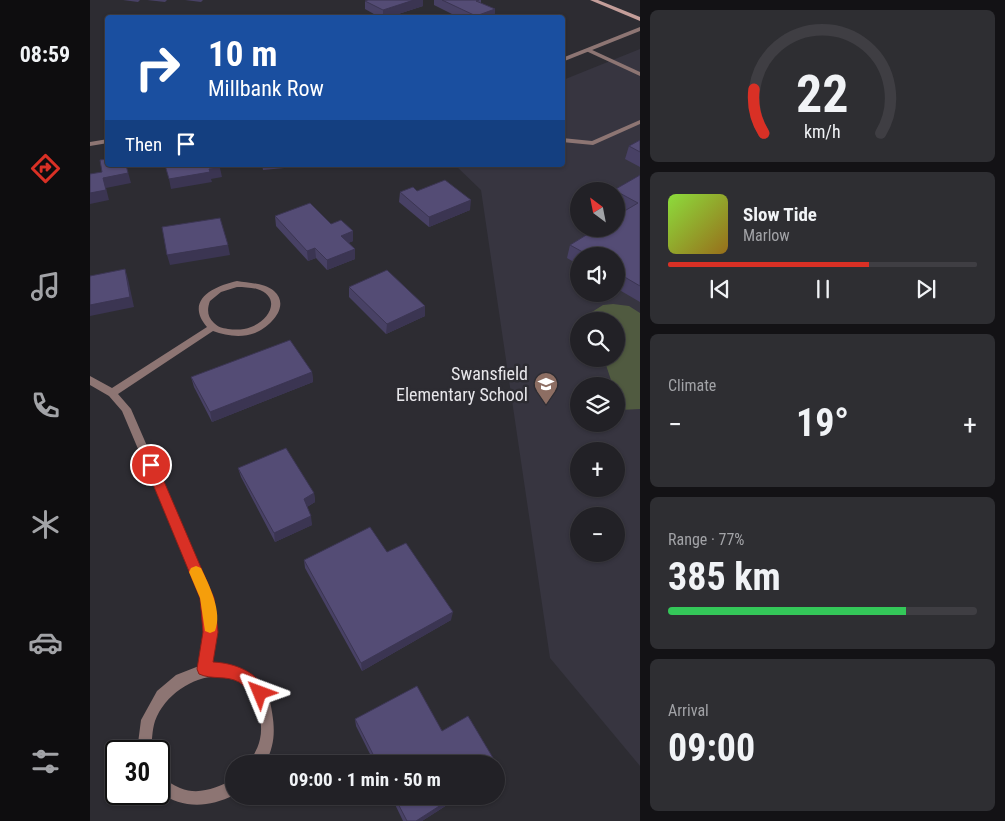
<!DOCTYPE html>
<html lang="en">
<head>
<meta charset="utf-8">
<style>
  body { margin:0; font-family:"Roboto Condensed",sans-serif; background:#2e2e32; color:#f1f3f6; height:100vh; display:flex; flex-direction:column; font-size:19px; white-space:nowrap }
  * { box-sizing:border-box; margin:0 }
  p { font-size:16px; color:#a2a3a7 }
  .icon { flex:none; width:28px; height:28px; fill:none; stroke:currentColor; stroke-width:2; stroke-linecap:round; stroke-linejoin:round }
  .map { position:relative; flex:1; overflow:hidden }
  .drawer { display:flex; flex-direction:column; gap:10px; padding:10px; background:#131215; width:365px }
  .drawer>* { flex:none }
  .guide { position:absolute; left:15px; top:15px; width:460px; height:152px; border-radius:5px; box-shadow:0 1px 4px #0004,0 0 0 1px #3f3e43; background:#1a4fa0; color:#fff; overflow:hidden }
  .needle { width:32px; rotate:328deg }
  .controls { position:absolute; left:480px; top:182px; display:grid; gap:10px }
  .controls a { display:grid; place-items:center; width:55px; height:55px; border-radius:50%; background:#222126; box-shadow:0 1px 4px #0004,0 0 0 1px #3f3e43; font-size:25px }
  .speed { position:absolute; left:15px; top:740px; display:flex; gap:10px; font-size:25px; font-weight:700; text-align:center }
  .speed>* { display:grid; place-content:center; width:65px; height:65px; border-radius:50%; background:#222126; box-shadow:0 1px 4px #0004,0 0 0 1px #3f3e43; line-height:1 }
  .speed .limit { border:2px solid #111; border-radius:8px; background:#fff; color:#111 }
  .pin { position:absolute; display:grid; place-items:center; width:42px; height:42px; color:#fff; margin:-21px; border:2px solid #fff; border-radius:50%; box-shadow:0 1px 5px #0007 }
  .me { position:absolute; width:55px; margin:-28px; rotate:314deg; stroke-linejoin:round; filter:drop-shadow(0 0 4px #0008) }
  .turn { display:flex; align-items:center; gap:18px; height:105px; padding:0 20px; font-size:22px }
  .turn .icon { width:65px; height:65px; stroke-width:2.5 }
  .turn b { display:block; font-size:35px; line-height:42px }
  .then { display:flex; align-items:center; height:48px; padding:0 20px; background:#0003; gap:10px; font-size:19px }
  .big { font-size:38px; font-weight:700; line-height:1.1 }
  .drawer .widget { flex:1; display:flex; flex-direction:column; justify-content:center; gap:8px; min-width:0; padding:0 18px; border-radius:8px; background:#2e2e32 }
  .drawer .dial { align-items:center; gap:0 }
  .dial svg { height:130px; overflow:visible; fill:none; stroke:#3f3e43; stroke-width:7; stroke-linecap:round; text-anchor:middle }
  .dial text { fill:#f1f3f6; stroke:none }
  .song { display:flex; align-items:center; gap:15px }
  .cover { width:60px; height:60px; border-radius:8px; background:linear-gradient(135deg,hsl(90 70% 55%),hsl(40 70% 35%)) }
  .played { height:5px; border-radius:2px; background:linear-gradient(90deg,#d93025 65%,#3f3e43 65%) }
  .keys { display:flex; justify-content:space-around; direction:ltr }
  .heat { display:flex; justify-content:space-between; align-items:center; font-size:28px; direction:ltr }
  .charge { height:8px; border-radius:4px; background:linear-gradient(90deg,#34c759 77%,#3f3e43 0) }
  .trip { position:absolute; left:135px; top:755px; width:280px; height:50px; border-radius:25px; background:#222126; box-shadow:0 1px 4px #0004,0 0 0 1px #3f3e43; font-weight:700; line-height:50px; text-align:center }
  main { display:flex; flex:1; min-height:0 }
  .tab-bar { display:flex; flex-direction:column; width:90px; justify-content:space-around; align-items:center; background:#0e0d0f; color:#a2a3a7 }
  .tab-bar .icon { width:35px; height:35px }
  .tab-bar .on { color:#d93025 }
  .tab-bar b { font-size:22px; color:#f1f3f6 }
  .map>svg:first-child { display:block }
  .built { fill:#373540; fill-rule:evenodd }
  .green { fill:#505a40 }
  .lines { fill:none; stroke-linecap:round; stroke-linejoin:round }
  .lane { fill:#8d7573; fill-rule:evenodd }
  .street { fill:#8d7573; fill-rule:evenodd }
  .secondary { fill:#c49e9a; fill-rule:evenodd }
  .wall { fill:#484165 }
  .shaded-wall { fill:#3b3552 }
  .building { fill:#544c75; stroke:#3b3552 }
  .route { fill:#d93025; stroke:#8d1f18 }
  .slow { fill:#f59e0b }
  .labels { text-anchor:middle; stroke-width:5; stroke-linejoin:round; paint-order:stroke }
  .poi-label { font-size:18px; fill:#e7e6ea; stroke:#2d2c32; text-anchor:end }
</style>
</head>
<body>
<main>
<nav class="tab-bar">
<b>08:59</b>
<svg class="icon on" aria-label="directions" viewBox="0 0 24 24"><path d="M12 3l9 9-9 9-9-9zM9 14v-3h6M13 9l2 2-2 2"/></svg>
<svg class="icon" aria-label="music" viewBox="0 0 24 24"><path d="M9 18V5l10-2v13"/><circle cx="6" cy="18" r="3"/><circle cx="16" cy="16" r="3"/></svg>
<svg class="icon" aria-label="phone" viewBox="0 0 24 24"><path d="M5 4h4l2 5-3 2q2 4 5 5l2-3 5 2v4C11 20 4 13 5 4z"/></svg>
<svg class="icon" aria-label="climate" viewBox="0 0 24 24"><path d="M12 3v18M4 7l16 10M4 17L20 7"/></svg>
<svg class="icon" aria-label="car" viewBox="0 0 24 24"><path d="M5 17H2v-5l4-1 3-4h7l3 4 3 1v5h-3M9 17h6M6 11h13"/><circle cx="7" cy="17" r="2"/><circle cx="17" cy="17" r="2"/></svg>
<svg class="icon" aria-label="filters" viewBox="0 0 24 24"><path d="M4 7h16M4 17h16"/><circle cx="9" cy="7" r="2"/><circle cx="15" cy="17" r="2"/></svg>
</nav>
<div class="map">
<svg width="550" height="821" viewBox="0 0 550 821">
  <rect width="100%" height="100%" fill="#2d2c32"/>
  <path class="built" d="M 550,49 L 550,766 L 460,658 L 391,190 L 365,165 L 472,165 L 473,80 ZM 489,191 L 526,191 L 526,229 L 489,229 ZM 489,256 L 526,256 L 526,294 L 489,294 ZM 489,321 L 526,321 L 526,359 L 489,359 ZM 489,386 L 526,386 L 526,424 L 489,424 ZM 489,451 L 526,451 L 526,489 L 489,489 ZM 489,516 L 526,516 L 526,554 L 489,554 Z"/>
  <path class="green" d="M 523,304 L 539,306 L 550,313 L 550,409 L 530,410 L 526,397 L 526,386 L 523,386 L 514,359 L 526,359 L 526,321 L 495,321 L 494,317 L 513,305 Z"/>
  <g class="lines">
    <g class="lane">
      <path d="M 496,49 L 500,49 L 550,72 L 550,76 L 496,51 Z"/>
      <path d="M 550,120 L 550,124 L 503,145 L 472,142 L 472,138 L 502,141 Z"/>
    </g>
    <g class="street">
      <path d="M 550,27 L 550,31 L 472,62 L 472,58 Z"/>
      <path d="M 18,139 L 18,143 L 0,146 L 0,142 Z"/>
      <path d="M 147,281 C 159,283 174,283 184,291 C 201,306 180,327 165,333 C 152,338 136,336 123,331 L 28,394 L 41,409 L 123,598 L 127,632 L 122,664 C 145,664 169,674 179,696 C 184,722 188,739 175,764 L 159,764 C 163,755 168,749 170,739 C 172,730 171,722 169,713 C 156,653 82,675 65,721 C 62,730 62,742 61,751 L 47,751 L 51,720 L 67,691 L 86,675 L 109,666 L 115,632 L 111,598 L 32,411 L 19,396 L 0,385 L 0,376 L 22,388 L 117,327 C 94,300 124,286 147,281 ZM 147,287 C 153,288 161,287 167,289 C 192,297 180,320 161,327 C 154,330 146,330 138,329 C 132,328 128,327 124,323 C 117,317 117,309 120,301 L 131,292 Z"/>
      <path d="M 69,777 C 76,780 83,785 90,788 C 110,796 126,787 144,780 L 144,795 C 118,808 93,809 69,792 Z"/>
    </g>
    <path class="secondary" d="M 500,0 L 508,0 L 550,17 L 550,21 Z"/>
  </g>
  <g class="wall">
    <path d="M 33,0 L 50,0 L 48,2 Z"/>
    <path d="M 57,0 L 77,0 L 75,2 Z"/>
    <path d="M 95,0 L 113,0 L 111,2 Z"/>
    <path d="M 344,0 L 391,0 L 391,3 L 405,9 L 404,18 L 370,18 L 344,5 Z"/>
    <path d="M 275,1 L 333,6 L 296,18 L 291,18 L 275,9 Z"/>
    <path d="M 550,140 L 550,167 L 535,159 L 539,146 Z"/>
    <path d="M 172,165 L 216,165 L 216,166 L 173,170 Z"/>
    <path d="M 550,175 L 550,302 L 526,288 L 526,256 L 489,256 L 489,265 L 477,258 L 480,245 L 534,211 L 526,207 L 526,191 L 524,191 L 524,190 Z"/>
    <path d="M 327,191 L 380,210 L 339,227 L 309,202 L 310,192 Z"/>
    <path d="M 185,216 L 241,224 L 263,231 L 263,241 L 258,243 L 265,249 L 265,259 L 237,270 L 226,258 L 218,261 L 186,226 Z"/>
    <path d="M 259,287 L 335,306 L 335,316 L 296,334 L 259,297 Z"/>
    <path d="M 222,372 L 223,382 L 122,422 L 104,387 L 101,377 Z"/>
    <path d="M 148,468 L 224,493 L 225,502 L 217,507 L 222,525 L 185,542 L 151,477 Z"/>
    <path d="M 297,552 L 361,620 L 272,671 L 215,568 L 214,560 Z"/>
    <path d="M 327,686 L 352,731 L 378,716 L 409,768 L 406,774 L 406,764 L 285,764 L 266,726 L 265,719 Z"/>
    <path d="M 301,796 L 371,796 L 332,821 L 313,821 Z"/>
  </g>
  <g class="shaded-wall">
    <path d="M 324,0 L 333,0 L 333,6 L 296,18 L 293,18 L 293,10 Z"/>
    <path d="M 405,9 L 404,18 L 386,18 L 386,16 Z"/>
    <path d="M 36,165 L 41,183 L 16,188 L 19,200 L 0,204 L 0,193 L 13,178 Z"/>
    <path d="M 130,168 L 132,177 L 121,179 L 122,182 L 81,189 L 79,179 L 119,169 Z"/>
    <path d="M 381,200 L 380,210 L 339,227 L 339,217 Z"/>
    <path d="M 263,231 L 263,241 L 252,246 L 251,236 Z"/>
    <path d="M 138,245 L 140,255 L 80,265 L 77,255 Z"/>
    <path d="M 225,248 L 226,258 L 218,261 L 217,251 Z"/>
    <path d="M 265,249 L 265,259 L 237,270 L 237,260 Z"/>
    <path d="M 35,269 L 38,279 L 44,307 L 0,316 L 0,305 Z"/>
    <path d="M 335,306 L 335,316 L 296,334 L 297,324 Z"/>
    <path d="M 222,372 L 223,382 L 122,422 L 120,412 Z"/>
    <path d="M 224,493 L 225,502 L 215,508 L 214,499 Z"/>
    <path d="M 221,516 L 222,525 L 185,542 L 184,533 Z"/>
    <path d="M 363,612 L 361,620 L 272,671 L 271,663 Z"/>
    <path d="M 365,796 L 371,796 L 332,821 L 326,821 Z"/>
  </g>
  <g class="building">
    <path d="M 278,0 L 324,0 L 293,10 L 275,1 Z"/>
    <path d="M 352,0 L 389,0 L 386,1 L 405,9 L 386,16 Z"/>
    <path d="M 550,140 L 550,152 L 539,146 Z"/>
    <path d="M 18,159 L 18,165 L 36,165 L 38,173 L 13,178 L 16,190 L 0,193 L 0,174 L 12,172 L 10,160 Z"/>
    <path d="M 75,165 L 129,165 L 130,168 L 119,169 L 120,172 L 79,179 Z"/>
    <path d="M 550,175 L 550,286 L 526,272 L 526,256 L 500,256 L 480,245 L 506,229 L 526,229 L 526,216 L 548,203 L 524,190 Z"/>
    <path d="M 355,180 L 381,200 L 339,217 L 310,192 L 323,187 L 327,191 Z"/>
    <path d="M 220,203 L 241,224 L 251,220 L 263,231 L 251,236 L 265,249 L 237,260 L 225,248 L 217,251 L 185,216 Z"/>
    <path d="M 130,218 L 138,245 L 77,255 L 72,227 Z"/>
    <path d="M 35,269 L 40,297 L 0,305 L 0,276 Z"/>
    <path d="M 297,270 L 335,306 L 297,324 L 259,287 Z"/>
    <path d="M 200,340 L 222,372 L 120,412 L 101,377 Z"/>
    <path d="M 196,448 L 224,493 L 214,499 L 221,516 L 184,533 L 148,468 Z"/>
    <path d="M 280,527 L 297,552 L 316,543 L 363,612 L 271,663 L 214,560 Z"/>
    <path d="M 327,686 L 352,731 L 378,716 L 409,768 L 406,770 L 406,764 L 288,764 L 265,719 Z"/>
    <path d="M 304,796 L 365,796 L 326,821 L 317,821 Z"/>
  </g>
  <path class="route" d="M 61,460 L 67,465 L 124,598 L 128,632 L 123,662 C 145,663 168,672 177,693 L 175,698 L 170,701 C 160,697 157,687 149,682 C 136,675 122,680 109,674 L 107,669 L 113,632 L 110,598 L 55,465 Z"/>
  <path class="slow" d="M 106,566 L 111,568 C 119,585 133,612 125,631 L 120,633 L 115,631 L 110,598 L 99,572 L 101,568 Z"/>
  <defs>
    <g id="school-pin" transform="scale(1.25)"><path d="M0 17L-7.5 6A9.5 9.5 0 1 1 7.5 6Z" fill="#8d6e63" stroke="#2d2c32"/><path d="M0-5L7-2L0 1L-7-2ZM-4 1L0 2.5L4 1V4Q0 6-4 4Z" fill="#fff"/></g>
  </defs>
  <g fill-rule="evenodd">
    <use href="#school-pin" x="456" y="384"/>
  </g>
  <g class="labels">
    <g class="poi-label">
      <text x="438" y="380">Swansfield<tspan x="438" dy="21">Elementary School</tspan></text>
    </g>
  </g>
</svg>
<div class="controls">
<a><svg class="needle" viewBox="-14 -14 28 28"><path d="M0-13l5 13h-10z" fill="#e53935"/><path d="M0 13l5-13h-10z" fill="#a2a3a7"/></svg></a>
<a><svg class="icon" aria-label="sound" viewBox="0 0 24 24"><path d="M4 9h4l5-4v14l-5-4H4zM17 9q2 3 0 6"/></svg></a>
<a><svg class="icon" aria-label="search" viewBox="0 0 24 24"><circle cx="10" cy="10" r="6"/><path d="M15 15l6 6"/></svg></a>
<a><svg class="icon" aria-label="layers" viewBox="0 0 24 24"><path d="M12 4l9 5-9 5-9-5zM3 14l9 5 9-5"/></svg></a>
<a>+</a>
<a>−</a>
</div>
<div class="speed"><div class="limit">30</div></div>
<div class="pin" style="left:61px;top:465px;background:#d93025"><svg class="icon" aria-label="arrive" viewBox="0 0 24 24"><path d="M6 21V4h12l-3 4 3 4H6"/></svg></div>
<svg class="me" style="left:170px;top:693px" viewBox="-20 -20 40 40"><path d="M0-17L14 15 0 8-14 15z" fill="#d93025" stroke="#fff" stroke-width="4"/></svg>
<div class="trip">09:00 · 1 min · 50 m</div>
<div class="guide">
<div class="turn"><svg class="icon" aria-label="right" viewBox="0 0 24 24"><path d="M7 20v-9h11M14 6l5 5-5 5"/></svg><div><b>10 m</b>Millbank Row</div></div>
<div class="then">Then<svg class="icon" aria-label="arrive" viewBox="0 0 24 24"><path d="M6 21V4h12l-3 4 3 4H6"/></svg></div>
</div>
</div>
<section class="drawer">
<div class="widget dial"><svg viewBox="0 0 100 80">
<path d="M14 69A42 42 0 1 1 86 69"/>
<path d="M14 69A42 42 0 0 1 8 42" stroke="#d93025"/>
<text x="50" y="56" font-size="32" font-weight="700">22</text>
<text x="50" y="72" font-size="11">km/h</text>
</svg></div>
<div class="widget">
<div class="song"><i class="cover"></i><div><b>Slow Tide</b><p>Marlow</p></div></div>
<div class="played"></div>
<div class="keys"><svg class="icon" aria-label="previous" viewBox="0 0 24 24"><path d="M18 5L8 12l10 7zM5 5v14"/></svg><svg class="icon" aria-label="pause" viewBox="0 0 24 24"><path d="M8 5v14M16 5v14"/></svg><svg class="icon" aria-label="next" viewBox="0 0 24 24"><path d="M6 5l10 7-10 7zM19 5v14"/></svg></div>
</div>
<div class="widget"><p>Climate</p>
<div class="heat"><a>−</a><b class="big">19°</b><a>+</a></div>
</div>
<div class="widget"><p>Range · 77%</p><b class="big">385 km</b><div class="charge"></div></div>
<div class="widget"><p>Arrival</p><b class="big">09:00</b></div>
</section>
</main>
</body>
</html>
